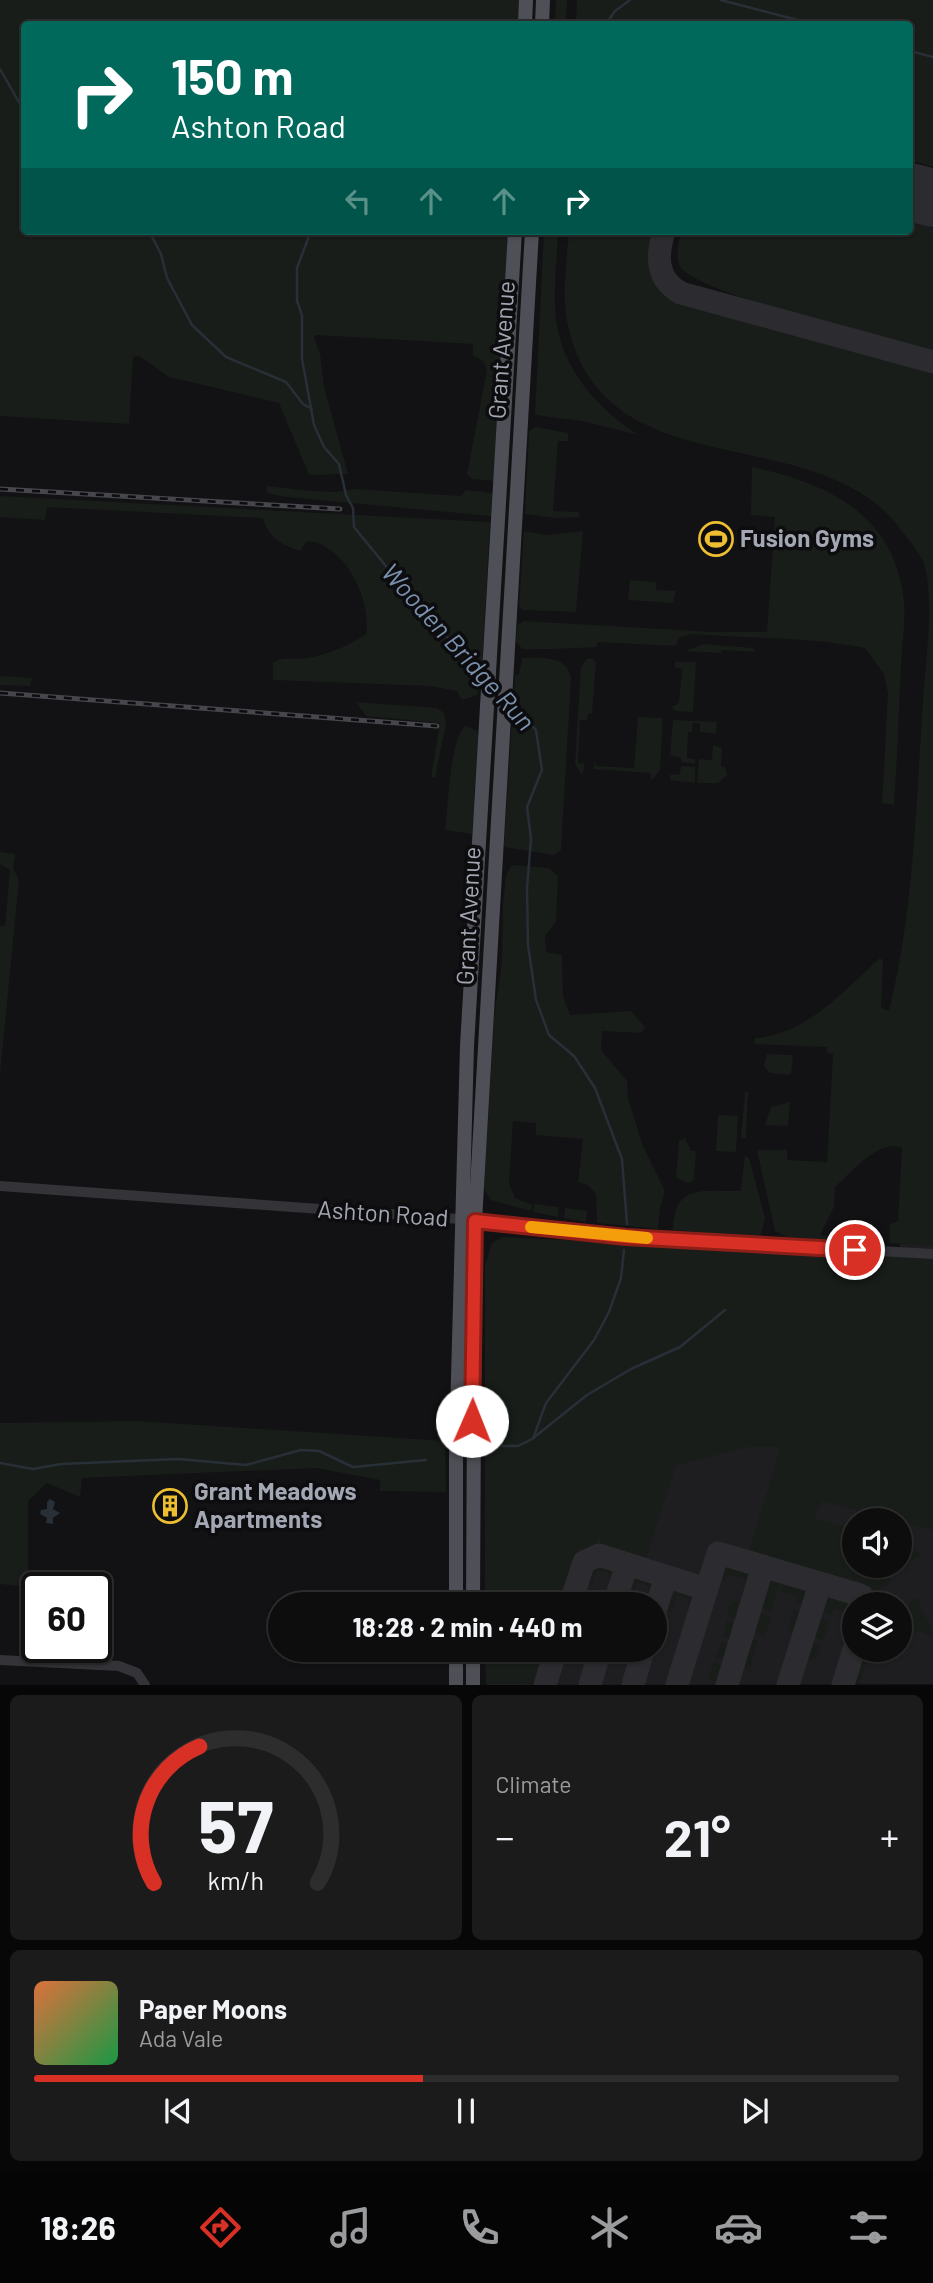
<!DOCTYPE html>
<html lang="en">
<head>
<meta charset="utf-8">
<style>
  body { margin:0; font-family:Barlow,sans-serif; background:#1c1b1c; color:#f1f3f6; height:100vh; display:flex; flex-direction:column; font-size:26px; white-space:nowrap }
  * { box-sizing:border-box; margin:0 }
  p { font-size:23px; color:#9b9c9e }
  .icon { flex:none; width:38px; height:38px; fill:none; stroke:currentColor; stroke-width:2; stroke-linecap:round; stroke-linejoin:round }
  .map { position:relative; height:1685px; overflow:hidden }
  .side { display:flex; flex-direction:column; gap:10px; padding:10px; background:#080708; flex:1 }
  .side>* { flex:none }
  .banner { position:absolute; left:21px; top:21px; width:892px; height:214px; border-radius:7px; box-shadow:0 2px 5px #0004,0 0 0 2px #2e2d2e; background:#00695c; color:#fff; overflow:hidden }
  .fabs { position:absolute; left:842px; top:1508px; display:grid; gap:14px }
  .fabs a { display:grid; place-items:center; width:70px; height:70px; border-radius:50%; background:#0e0d0e; box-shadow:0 2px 5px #0004,0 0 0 2px #2e2d2e; font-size:35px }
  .speed { position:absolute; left:21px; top:1572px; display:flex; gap:14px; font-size:35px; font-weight:700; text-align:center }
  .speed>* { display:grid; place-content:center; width:91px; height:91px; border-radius:50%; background:#0e0d0e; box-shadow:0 2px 5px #0004,0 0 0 2px #2e2d2e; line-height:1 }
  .speed .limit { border:4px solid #111; border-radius:10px; background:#fff; color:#111 }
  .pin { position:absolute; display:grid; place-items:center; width:60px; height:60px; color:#fff; margin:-30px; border:4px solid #fff; border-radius:50%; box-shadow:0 2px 7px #0007 }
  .me { position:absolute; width:77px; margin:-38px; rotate:1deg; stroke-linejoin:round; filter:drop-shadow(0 0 5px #0008) }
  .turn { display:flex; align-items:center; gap:24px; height:147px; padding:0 35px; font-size:32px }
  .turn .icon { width:91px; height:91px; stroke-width:2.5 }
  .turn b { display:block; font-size:49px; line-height:60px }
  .lanes { display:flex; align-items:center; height:66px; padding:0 35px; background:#0003; justify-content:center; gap:35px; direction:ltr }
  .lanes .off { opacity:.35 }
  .big { font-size:52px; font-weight:700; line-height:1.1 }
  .side .card { flex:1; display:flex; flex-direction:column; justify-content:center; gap:10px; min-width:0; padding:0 24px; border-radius:10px; background:#1c1b1c }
  .side .dial { align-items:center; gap:0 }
  .dial svg { height:182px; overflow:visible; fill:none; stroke:#2e2d2e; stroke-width:7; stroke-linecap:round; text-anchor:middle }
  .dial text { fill:#f1f3f6; stroke:none }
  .song { display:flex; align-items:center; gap:21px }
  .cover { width:84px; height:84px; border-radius:10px; background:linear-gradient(135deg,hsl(20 70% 55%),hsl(140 70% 35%)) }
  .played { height:7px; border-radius:4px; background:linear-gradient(90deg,#d93025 45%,#2e2d2e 45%) }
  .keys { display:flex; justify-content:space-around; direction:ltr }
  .heat { display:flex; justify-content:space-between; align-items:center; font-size:38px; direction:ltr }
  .side .tiles { flex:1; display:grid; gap:10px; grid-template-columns:1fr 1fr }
  .card:last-child { grid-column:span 2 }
  .trip { position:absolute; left:268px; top:1592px; width:399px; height:70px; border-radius:35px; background:#0e0d0e; box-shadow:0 2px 5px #0004,0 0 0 2px #2e2d2e; font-weight:700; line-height:70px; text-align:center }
  .tabs { display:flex; height:112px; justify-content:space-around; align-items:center; background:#060506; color:#9b9c9e }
  .tabs .icon { width:49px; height:49px }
  .tabs .selected { color:#d93025 }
  .tabs b { font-size:32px; color:#f1f3f6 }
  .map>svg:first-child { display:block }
  .built { fill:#1e1d20; fill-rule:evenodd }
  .green { fill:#181d19 }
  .water { fill:#282f36 }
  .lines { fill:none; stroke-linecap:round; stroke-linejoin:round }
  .stream { stroke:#282f36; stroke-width:2.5 }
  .taxiway { stroke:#2c2c30; stroke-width:23 }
  .runway { stroke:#2c2c30; stroke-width:58 }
  .minor { stroke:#333338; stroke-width:10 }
  .major { stroke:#4f5057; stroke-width:14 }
  .rail-casing { stroke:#46474d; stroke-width:5 }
  .rail { stroke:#0d0c0e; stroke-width:2.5; stroke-dasharray:8; stroke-linecap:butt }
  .route-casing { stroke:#8d1f18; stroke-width:18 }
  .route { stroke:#d93025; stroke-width:12 }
  .slow { stroke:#f59e0b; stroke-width:12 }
  .labels { text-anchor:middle; stroke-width:7; stroke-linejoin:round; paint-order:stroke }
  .street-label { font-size:24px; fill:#a3a7b3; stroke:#0d0c0e }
  .poi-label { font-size:24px; font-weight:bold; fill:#a3a7b3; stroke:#0d0c0e; text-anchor:start }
  .water-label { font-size:26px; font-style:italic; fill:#7a91ae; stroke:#0d0c0e }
</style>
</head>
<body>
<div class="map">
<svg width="933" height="1685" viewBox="0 0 933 1685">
  <rect width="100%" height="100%" fill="#121113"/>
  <path class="built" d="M 933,633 L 933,1684 L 487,1685 L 488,1650 L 654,1650 L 654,1605 L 489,1605 L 899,1267 ZM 854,1521 L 900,1521 L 900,1566 L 854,1566 ZM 854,1605 L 900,1605 L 900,1650 L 854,1650 Z"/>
  <g class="green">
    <path d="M 0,0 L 520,0 L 519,24 L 24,24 L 24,231 L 508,231 L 494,481 L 472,479 L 467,474 L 487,370 L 484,362 L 473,355 L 473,344 L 316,335 L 314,338 L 320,353 L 324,387 L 348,474 L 309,475 L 279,403 L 169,377 L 139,356 L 133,357 L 129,424 L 0,416 Z"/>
    <path d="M 556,0 L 567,0 L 566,24 L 555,24 Z"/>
    <path d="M 577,0 L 933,0 L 933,167 L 910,160 L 910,24 L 576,24 Z"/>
    <path d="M 910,222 L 933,228 L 933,351 C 893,340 700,294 681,268 C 674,257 679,243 681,231 L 910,231 Z"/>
    <path d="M 544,231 L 558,231 C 557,259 553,290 556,319 C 562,369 598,410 639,435 L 582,421 L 535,415 Z"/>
    <path d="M 569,231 L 654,231 C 646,259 651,281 674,299 L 933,372 L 933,1246 L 889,1243 L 890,1224 L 898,1221 L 902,1148 C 879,1138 851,1173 835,1187 L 834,1207 L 820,1235 L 827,1236 L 826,1240 L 787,1237 L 775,1231 L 757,1150 L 787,1150 L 787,1160 L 827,1162 L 833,1054 L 827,1053 L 827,1047 L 754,1044 L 755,1038 C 808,1034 843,991 880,958 L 883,961 L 881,1008 L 889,1011 C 914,910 916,804 923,701 C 926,658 933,613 926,570 C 923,557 912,544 904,534 C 822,414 606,495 568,326 C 561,296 567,261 569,231 Z"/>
    <path d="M 536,427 L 568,433 L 568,441 L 558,441 L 553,511 L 579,512 L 579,517 L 555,518 L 525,514 L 529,431 Z"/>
    <path d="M 752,467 C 829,483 895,515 904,601 C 906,621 902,644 901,665 C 899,712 897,758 894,805 L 882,803 L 888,693 L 884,674 L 865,648 C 808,636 750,639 692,634 L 679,638 L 675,646 L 597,642 L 597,647 C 571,648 549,650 522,649 L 516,641 L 517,625 L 524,621 L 714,632 L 767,632 L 775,517 L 751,515 Z"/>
    <path d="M 267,486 L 310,491 L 336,492 L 354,489 L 461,496 L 466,490 L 493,493 L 491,516 L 286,497 L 267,493 Z"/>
    <path d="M 0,496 L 490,522 L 481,686 L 477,695 L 462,700 L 457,691 L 430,686 L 273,680 L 273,662 C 286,657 288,659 300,659 C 322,657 349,646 366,634 C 372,600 345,544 307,541 L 300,551 C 281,544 269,539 263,518 L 47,507 L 45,520 L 0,517 Z"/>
    <path d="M 524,531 L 546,535 L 583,531 L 576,612 L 523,610 L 519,606 Z"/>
    <path d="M 630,580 L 656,582 L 656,590 L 676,591 L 673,603 L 628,600 Z"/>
    <path d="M 704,644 L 753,648 L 755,652 L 722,650 L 721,653 L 685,651 Z"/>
    <path d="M 522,658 C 541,658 567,655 571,678 L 561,850 L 554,855 L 504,847 L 512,721 L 516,702 L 513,698 L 515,675 L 519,675 Z"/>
    <path d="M 587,659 L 593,659 L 596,663 L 592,713 L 588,714 L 587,720 L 580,720 L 578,763 L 585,764 L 582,775 L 575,764 L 581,667 Z"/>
    <path d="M 675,662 L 696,662 L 693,712 L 675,711 L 672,707 L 679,703 L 682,669 L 675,667 Z"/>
    <path d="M 0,676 L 32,678 L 30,686 L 0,685 Z"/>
    <path d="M 356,702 L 437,708 L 444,713 L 446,724 L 435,778 L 431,777 L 440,723 L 366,716 Z"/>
    <path d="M 638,717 L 663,718 L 660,770 L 651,781 L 651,773 L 593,769 L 595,760 L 596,766 L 634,768 Z"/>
    <path d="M 673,720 L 717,722 L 716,734 L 700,732 L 700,723 L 693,723 L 692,732 L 688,732 L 687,758 L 695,759 L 695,764 L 682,762 L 681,758 L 670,755 Z"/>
    <path d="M 466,726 L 477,731 L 478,737 L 472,834 L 445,830 C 448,810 450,735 466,726 Z"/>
    <path d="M 713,745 L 722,748 L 721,766 L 725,767 L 727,775 L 718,783 L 697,783 L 699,759 L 712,760 Z"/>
    <path d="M 681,766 L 695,767 L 695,783 L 670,780 L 670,775 L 680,774 Z"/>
    <path d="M 0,852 L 15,854 L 13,868 L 19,880 L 0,1075 L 0,926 L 5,926 L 10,870 L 0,864 Z"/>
    <path d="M 512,865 L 549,868 L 558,876 L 556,922 L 545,936 L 546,952 L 562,955 L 563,996 L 570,1015 L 631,1011 L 645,1027 L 641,1033 L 602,1031 L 601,1050 L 627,1081 L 628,1098 L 643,1146 L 665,1191 L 660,1208 L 658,1229 L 597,1223 L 596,1194 L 588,1185 L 578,1182 L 583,1139 L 536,1135 L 536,1123 L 513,1121 L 509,1184 L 515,1198 L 532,1205 L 531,1211 L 491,1200 L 484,1189 L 494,1018 L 502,961 L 503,904 L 506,875 Z"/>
    <path d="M 767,1054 L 793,1055 L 791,1075 L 770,1073 L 764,1066 Z"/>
    <path d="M 745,1092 L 748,1092 L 746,1138 L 741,1138 Z"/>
    <path d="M 790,1102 L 788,1126 L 765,1125 L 771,1107 Z"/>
    <path d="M 718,1115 L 738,1116 L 736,1152 L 716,1151 Z"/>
    <path d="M 685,1138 L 691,1151 L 696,1151 L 694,1180 L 689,1183 L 676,1178 L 679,1141 Z"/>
    <path d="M 745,1155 L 749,1158 L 765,1218 L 761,1234 L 756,1237 L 673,1230 C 674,1182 704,1192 741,1191 Z"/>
    <path d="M 534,1204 L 559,1207 L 558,1217 L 533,1212 Z"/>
    <path d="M 565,1208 L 587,1211 L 586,1222 L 564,1218 Z"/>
    <path d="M 845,1228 L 870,1230 L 872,1242 L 843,1241 Z"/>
    <path d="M 503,1237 L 933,1258 L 933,1530 L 822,1501 L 814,1518 L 854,1530 L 854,1566 L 890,1567 L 883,1567 L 883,1573 L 891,1578 L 889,1585 L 870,1594 L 748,1554 L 781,1447 L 747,1447 L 676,1465 L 644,1564 L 600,1550 L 601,1539 L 597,1539 L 595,1550 L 579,1559 L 564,1605 L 485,1605 L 485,1265 L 492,1243 Z"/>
    <path d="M 138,1421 L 445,1441 L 446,1492 L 380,1491 L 380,1480 L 316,1468 L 82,1478 L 80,1497 L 47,1483 L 28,1501 L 28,1587 L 0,1584 L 0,1423 Z"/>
    <path d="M 900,1547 L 920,1553 L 920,1556 L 900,1564 Z"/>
    <path d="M 595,1560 L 616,1566 L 617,1579 L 608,1578 L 609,1573 L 597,1570 L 591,1586 L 585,1584 L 587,1567 Z"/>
    <path d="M 731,1560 L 751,1565 L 756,1573 L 753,1581 L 728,1575 L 726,1581 L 718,1577 L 722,1565 Z"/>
    <path d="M 633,1573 L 655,1578 L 660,1586 L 658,1591 L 648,1591 L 649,1586 L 637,1582 L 632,1598 L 625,1595 L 629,1577 Z"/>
    <path d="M 774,1575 L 782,1576 L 771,1611 L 761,1607 L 758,1603 L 765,1580 Z"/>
    <path d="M 784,1577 L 810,1586 L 811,1596 L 808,1605 L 796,1604 L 798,1597 L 780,1591 Z"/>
    <path d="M 674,1586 L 697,1592 L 700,1597 L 697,1605 L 688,1604 L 689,1599 L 677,1595 L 671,1612 L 666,1610 L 668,1592 Z"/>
    <path d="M 831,1593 L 857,1599 L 862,1605 L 854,1605 L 854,1615 L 834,1608 L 831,1615 L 819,1609 L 820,1602 Z"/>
    <path d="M 917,1598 L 920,1600 C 919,1614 933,1621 933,1636 L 903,1626 L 910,1602 Z"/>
    <circle cx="737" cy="1610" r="9"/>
    <path d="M 794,1610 L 801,1612 L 804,1618 L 800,1630 L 795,1632 L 788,1629 Z"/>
    <path d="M 761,1613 L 771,1617 L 765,1636 L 752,1632 L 750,1627 L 753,1616 Z"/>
    <path d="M 820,1618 L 830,1621 L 823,1641 L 810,1634 L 814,1621 Z"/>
    <path d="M 727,1620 L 738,1626 L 735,1639 L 723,1637 Z"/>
    <path d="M 746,1639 L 757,1641 L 750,1669 L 742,1666 L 740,1670 L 737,1668 Z"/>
    <path d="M 722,1642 L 732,1648 L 727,1661 L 715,1658 Z"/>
    <circle cx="812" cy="1651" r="8"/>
    <path d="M 485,1650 L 550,1650 L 541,1684 L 486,1684 Z"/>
    <path d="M 861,1650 L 870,1650 L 859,1684 L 850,1684 Z"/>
    <path d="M 714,1661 L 726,1669 L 721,1682 L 708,1679 Z"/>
  </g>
  <path class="water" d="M 50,1499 L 55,1502 L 53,1509 L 60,1513 L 53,1518 L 53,1524 L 46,1523 L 47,1518 L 40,1514 L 41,1510 L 47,1509 L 47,1502 Z"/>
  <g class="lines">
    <g class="stream">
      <path d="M 721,0 L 813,24"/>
      <path d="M 606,24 L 615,11 L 630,0"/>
      <path d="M 910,51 L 933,57"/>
      <path d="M 0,69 L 24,111"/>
      <path d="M 149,231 L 161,254 L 167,278 L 192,325 L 226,357 L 286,382 L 303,404 L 312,409"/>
      <path d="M 311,231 L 297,268 L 297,301 L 302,315 L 302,359 L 314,425 L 324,447 L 339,464 L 346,495 L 353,508 L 354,527 L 426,615 L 483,674"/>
      <path d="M 511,704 L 536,730 L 542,770 L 527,807 L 531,839 L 527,888 L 528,945 L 536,1000 L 549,1035 L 574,1056 L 595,1088 L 622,1159 L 627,1224"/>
      <path d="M 534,1436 L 546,1403 L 594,1340 L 609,1312 L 621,1278 L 624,1250"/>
      <path d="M 502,1446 L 518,1446 L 532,1439 L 587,1395 L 631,1369 L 680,1347 L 725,1310"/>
      <path d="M 0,1463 L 33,1469 L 61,1464 L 178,1459 L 246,1465 L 301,1450 L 319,1451 L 353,1467 L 426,1460"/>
    </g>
    <g class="taxiway">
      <path d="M 664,231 C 657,255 655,279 681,293 L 933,362"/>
      <path d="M 570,1605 L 584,1562 L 599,1555 L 706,1589"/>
      <path d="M 614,1605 L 627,1564"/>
      <path d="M 654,1614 L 666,1577"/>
      <path d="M 545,1685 L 556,1650"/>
      <path d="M 590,1685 L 600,1650"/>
      <path d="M 633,1685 L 643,1650"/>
      <path d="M 677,1685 L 718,1553 L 857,1594 L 862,1596 L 866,1605"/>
      <path d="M 727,1685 L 763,1566"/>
      <path d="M 788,1685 L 820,1584"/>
      <path d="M 843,1685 L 854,1649"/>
    </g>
    <path class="runway" d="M 910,192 L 933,198"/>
    <g class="minor">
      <path d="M 0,1186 L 460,1219 L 626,1237 L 933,1254"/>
      <path d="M 0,1660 L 119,1666 L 137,1673 L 145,1685"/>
    </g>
    <g class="major">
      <path d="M 525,24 L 526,0"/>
      <path d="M 542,24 L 543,0"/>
      <path d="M 456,1605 L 456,1452 L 467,1046 L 515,231"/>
      <path d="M 473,1605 L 475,1221 L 532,231"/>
      <path d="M 473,1650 L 473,1685"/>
      <path d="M 456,1685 L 456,1650"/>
    </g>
    <g class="rail-casing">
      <g id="rail">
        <path d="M 0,489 L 340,509"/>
        <path d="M 0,693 L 437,726"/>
      </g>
    </g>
    <use href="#rail" class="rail"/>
  </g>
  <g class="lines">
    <g class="route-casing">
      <path id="route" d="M 472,1421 L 475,1221 L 626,1237 L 855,1250"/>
    </g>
    <use href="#route" class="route"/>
    <path class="slow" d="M 531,1227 L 647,1238"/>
  </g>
  <defs>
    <g id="stadium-ring" transform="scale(1.75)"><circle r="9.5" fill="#0d0c0e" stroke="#ecbe30" stroke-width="1.5"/><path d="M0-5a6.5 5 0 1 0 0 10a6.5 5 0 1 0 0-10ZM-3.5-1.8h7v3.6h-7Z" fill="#ecbe30"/></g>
    <g id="building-ring" transform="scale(1.75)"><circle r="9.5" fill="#0d0c0e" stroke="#ecbe30" stroke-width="1.5"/><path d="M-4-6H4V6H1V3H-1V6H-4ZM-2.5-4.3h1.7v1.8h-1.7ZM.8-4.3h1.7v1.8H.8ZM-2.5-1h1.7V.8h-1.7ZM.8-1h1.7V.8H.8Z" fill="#ecbe30"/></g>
  </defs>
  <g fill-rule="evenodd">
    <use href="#stadium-ring" x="716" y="539"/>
    <use href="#building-ring" x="170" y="1506"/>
  </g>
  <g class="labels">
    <g class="street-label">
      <text transform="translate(502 350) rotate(-86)" y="8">Grant Avenue</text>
      <text transform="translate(469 916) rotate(-87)" y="8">Grant Avenue</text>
      <text transform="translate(383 1214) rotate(4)" y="8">Ashton Road</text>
    </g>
    <g class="poi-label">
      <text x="740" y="547">Fusion Gyms</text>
      <text x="194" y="1500">Grant Meadows<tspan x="194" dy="28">Apartments</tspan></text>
    </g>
    <g class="water-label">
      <text transform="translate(458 647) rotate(48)" y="9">Wooden Bridge Run</text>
    </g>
  </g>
</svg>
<div class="fabs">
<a><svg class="icon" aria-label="sound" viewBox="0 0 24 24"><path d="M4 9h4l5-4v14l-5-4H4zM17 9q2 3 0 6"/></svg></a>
<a><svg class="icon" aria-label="layers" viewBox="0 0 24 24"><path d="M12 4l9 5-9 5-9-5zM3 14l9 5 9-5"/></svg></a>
</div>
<div class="speed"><div class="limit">60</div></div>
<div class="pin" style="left:855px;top:1250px;background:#d93025"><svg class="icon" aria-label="arrive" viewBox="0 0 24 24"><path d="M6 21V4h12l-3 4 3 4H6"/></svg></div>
<svg class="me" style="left:472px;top:1421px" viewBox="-20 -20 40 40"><circle r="19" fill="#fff"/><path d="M0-13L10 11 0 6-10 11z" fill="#d93025"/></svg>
<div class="trip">18:28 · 2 min · 440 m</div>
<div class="banner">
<div class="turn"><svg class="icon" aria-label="right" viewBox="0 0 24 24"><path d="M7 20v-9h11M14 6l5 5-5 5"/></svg><div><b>150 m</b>Ashton Road</div></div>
<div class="lanes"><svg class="icon off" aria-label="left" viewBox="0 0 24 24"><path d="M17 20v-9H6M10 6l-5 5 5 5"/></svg><svg class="icon off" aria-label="ahead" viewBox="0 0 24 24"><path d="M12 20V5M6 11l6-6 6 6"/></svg><svg class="icon off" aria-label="ahead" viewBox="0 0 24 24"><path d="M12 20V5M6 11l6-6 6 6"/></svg><svg class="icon" aria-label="right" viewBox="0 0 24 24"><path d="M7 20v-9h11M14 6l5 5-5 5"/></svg></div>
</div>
</div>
<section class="side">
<div class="tiles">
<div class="card dial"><svg viewBox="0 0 100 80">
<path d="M14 69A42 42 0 1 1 86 69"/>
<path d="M14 69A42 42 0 0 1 34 9" stroke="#d93025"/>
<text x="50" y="56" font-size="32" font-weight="700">57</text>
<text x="50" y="72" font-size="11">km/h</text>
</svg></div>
<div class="card"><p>Climate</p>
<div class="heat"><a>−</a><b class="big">21°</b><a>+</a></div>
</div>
<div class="card">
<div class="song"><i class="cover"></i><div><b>Paper Moons</b><p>Ada Vale</p></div></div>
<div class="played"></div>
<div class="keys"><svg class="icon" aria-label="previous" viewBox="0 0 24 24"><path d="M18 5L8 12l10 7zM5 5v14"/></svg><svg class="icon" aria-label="pause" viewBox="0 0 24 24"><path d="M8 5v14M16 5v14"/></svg><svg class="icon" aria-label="next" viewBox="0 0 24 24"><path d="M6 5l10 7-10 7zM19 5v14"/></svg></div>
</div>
</div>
</section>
<nav class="tabs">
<b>18:26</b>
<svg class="icon selected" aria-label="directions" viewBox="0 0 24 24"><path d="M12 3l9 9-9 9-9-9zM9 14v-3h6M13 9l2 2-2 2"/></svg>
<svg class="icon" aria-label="music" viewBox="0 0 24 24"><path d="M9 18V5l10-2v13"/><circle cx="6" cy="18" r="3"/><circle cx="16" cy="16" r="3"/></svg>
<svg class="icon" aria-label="phone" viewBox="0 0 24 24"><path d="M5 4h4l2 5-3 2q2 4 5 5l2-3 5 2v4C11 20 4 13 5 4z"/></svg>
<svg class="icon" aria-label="climate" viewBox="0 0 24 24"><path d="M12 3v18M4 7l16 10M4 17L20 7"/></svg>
<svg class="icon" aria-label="car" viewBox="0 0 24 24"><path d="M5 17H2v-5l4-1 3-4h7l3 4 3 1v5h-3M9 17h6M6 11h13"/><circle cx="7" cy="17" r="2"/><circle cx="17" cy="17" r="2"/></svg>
<svg class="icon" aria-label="filters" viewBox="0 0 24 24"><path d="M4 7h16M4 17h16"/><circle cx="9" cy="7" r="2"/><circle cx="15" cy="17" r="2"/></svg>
</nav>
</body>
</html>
